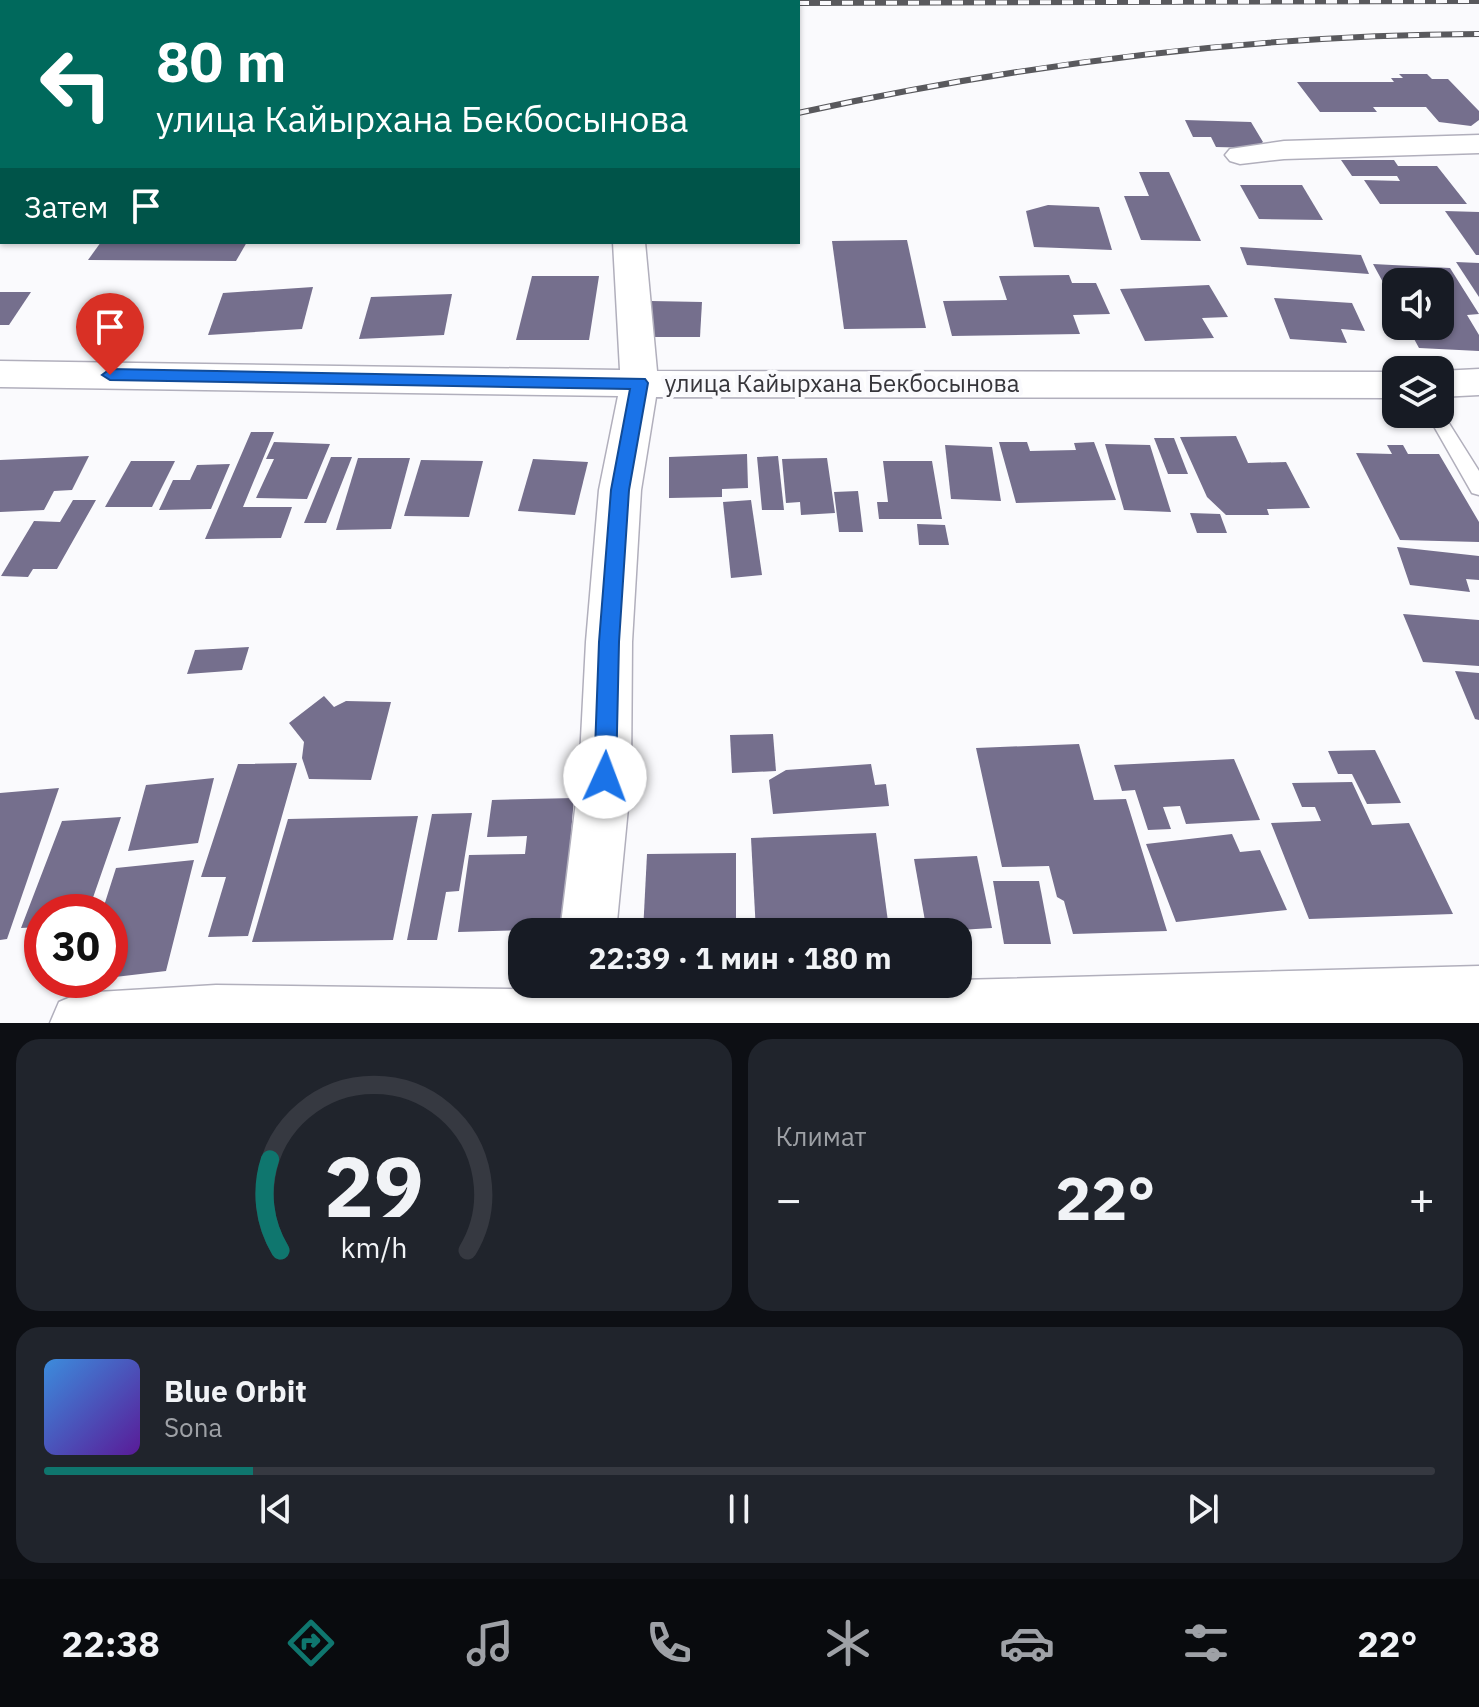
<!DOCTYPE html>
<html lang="ru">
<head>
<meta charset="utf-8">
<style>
  body { margin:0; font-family:"IBM Plex Sans",sans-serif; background:#20242c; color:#f1f3f6; height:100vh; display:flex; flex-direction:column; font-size:30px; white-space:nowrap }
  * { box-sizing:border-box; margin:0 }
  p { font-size:26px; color:#9ea1a6 }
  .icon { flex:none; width:44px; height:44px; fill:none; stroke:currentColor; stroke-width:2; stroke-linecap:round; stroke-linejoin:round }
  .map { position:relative; height:1023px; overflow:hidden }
  .details { display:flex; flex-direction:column; gap:16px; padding:16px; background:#0d0f14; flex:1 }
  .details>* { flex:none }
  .guide { position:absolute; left:0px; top:0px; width:800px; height:244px; box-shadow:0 2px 6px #0004; background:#00695c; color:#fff; overflow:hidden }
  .controls { position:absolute; left:1382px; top:268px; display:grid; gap:16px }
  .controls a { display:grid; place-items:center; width:72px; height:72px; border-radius:16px; background:#171b24; box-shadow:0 2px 6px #0004; font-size:40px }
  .speed { position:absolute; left:24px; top:894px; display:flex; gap:16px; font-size:40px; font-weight:700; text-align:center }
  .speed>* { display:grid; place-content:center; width:104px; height:104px; border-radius:50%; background:#171b24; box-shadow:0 2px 6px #0004; line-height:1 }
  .speed .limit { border:12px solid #d22; background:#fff; color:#111 }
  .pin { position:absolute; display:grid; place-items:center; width:68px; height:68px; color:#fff; margin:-82px -34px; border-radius:50% 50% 50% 0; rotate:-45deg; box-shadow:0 0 8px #0007 }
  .pin .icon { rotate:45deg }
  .me { position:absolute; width:88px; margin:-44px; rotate:2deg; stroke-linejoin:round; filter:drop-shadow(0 0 6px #0008) }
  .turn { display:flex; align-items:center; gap:28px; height:168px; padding:0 24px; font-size:36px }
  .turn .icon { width:104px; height:104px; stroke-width:2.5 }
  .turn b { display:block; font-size:56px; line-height:68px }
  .then { display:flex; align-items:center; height:76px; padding:0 24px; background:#0003; gap:16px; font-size:30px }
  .big { font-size:60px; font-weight:800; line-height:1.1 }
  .details .card { flex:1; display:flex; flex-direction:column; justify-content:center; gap:12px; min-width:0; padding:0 28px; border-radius:24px; background:#20242c }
  .details .dial { align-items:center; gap:0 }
  .dial svg { height:208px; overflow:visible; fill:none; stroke:#363941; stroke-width:7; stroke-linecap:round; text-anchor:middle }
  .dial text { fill:#f1f3f6; stroke:none }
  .song { display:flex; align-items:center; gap:24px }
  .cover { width:96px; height:96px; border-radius:12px; background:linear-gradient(135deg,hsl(210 70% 55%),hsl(270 70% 35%)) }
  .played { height:8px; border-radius:4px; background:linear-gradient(90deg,#0f766e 15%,#363941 15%) }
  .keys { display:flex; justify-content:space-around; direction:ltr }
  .heat { display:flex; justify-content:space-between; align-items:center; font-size:44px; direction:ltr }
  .details .tiles { flex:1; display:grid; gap:16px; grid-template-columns:1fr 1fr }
  .card:last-child { grid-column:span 2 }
  .trip { position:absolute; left:508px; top:918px; width:464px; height:80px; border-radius:24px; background:#171b24; box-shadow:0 2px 6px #0004; font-weight:800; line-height:80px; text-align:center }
  .tabs { display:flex; height:128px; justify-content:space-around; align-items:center; background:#090b0e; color:#9ea1a6 }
  .tabs .icon { width:56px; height:56px }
  .tabs .current { color:#0f766e }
  .tabs b { font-size:36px; color:#f1f3f6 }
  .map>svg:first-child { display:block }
  .building { fill:#756f8d }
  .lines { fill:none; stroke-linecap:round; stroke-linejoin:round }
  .lane-casing { stroke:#b1afbc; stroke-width:3 }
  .street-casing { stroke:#b1afbc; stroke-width:3 }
  .lane { fill:#fff; fill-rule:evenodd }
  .street { fill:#fff; fill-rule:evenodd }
  .rail-casing { stroke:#59595d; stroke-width:6 }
  .rail { stroke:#fafafd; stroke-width:4; stroke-dasharray:11; stroke-linecap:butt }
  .route { fill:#1a73e8; stroke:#114b97; stroke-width:2 }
  .labels { text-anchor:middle; stroke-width:8; stroke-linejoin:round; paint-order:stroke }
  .street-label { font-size:24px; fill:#36353a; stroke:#fafafd }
</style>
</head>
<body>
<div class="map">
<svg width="1479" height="1023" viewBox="0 0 1479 1023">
  <rect width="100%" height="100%" fill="#fafafd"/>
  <g class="building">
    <path d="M 1399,74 L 1427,74 L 1432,79 L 1448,79 L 1479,111 L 1479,120 L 1471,126 L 1439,122 L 1426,107 L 1373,107 L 1377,112 L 1320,112 L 1297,82 L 1394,82 L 1391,78 L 1403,78 Z"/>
    <path d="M 1185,120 L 1251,122 L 1263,142 L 1256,148 L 1216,147 L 1211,137 L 1193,137 Z"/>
    <path d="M 1341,160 L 1394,160 L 1398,166 L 1437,166 L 1467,204 L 1380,204 L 1364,180 L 1400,181 L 1397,176 L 1352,176 Z"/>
    <path d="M 1139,172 L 1169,172 L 1201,241 L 1141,240 L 1124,196 L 1149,196 Z"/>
    <path d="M 1240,185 L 1302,185 L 1323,220 L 1259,219 Z"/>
    <path d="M 1048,205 L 1099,207 L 1112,250 L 1034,247 L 1026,211 Z"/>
    <path d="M 1445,211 L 1479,212 L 1479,255 L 1476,255 Z"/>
    <path d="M 907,240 L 926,328 L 844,329 L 832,241 Z"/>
    <path d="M 101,242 L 247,242 L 236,261 L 88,260 Z"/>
    <path d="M 1240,247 L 1361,255 L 1369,274 L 1247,265 Z"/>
    <path d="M 1456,262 L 1479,263 L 1479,297 Z"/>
    <path d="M 1373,264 L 1450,268 L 1479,314 L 1467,315 L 1479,335 L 1479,351 L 1419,348 L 1407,326 L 1440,326 L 1440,282 L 1396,282 L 1396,306 Z"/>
    <path d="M 1069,275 L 1072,283 L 1096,283 L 1110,314 L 1073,315 L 1080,334 L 952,336 L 943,301 L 1007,300 L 999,276 Z"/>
    <path d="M 532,276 L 599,276 L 589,340 L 516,340 Z"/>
    <path d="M 1209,285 L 1228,317 L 1202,318 L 1214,338 L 1145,341 L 1120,289 Z"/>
    <path d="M 313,287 L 302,329 L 208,335 L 223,293 Z"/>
    <path d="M 0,292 L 31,292 L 9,325 L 0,325 Z"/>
    <path d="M 452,294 L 444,335 L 359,339 L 371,297 Z"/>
    <path d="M 1274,298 L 1352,303 L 1365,331 L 1341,329 L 1347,343 L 1290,339 Z"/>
    <path d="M 651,301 L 702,302 L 700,337 L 648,337 Z"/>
    <path d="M 251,432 L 274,432 L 243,507 L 292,507 L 281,538 L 205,539 Z"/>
    <path d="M 1236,436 L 1248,463 L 1286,462 L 1310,508 L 1267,509 L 1269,515 L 1226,515 L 1207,497 L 1180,437 Z"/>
    <path d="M 1154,438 L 1174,438 L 1188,474 L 1168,474 Z"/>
    <path d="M 274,442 L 330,444 L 307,499 L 256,498 L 274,459 L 266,459 Z"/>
    <path d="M 999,442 L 1027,442 L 1030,451 L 1076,450 L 1074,443 L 1094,442 L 1116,500 L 1016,503 Z"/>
    <path d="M 1105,444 L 1150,445 L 1171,512 L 1124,510 Z"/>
    <path d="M 945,445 L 992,447 L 1001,501 L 951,499 Z"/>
    <path d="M 1387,445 L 1403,445 L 1408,454 L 1439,454 L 1479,522 L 1479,542 L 1400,540 L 1356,453 L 1392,454 Z"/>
    <path d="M 747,454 L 748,488 L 722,489 L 722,497 L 669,498 L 669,457 Z"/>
    <path d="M 89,456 L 72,490 L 54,491 L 44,510 L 0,512 L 0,460 Z"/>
    <path d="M 778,456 L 784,510 L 762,510 L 757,457 Z"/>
    <path d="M 331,457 L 352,457 L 326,523 L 304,523 Z"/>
    <path d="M 358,458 L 410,458 L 391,529 L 336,530 Z"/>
    <path d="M 827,458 L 835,513 L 801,515 L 800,502 L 786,503 L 782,459 Z"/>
    <path d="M 533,459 L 588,462 L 575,515 L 518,511 Z"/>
    <path d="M 421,460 L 483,461 L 469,517 L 404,516 Z"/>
    <path d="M 131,461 L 175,461 L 152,507 L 105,507 Z"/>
    <path d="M 883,461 L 932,461 L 942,519 L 879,519 L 877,502 L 888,502 Z"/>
    <path d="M 230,464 L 211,509 L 159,510 L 173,480 L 190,480 L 197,465 Z"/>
    <path d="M 858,491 L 863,532 L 839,532 L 834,492 Z"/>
    <path d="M 73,500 L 96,500 L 57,569 L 33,569 L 28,577 L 1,576 L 34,521 L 60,522 Z"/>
    <path d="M 751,500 L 762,575 L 731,578 L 723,502 Z"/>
    <path d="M 1190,513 L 1220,514 L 1227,533 L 1197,533 Z"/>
    <path d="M 917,524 L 945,525 L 949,545 L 919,545 Z"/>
    <path d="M 1397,547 L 1479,556 L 1479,580 L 1466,579 L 1470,592 L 1410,585 Z"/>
    <path d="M 1403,614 L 1479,620 L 1479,666 L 1423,662 Z"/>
    <path d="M 249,647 L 242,670 L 187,674 L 195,650 Z"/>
    <path d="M 1455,671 L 1479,673 L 1479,720 L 1475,719 Z"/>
    <path d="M 324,696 L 334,707 L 346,701 L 391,702 L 371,780 L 309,779 L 302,758 L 304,742 L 289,723 Z"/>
    <path d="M 773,734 L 776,771 L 732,773 L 730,735 Z"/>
    <path d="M 1079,744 L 1094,800 L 1126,799 L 1167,931 L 1073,934 L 1064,901 L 1057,897 L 1049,866 L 1002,867 L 976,748 Z"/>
    <path d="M 1375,750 L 1401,803 L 1367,804 L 1352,774 L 1338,774 L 1328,751 Z"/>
    <path d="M 1234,759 L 1260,820 L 1186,824 L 1180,806 L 1163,807 L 1171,829 L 1148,830 L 1135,790 L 1122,791 L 1114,765 Z"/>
    <path d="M 297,763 L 248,936 L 208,937 L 226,877 L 201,877 L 238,764 Z"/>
    <path d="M 871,764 L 875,785 L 886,784 L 889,806 L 773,814 L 769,780 L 786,770 Z"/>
    <path d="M 214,778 L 198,843 L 128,851 L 146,785 Z"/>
    <path d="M 1352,782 L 1372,825 L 1409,823 L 1453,914 L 1309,919 L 1271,823 L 1321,821 L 1315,807 L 1302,807 L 1292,783 Z"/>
    <path d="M 59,788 L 7,939 L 0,940 L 0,793 Z"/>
    <path d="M 574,798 L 563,929 L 458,932 L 469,855 L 525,854 L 527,836 L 487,837 L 492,800 Z"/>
    <path d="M 472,813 L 459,891 L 446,892 L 437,940 L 407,940 L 432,814 Z"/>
    <path d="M 418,816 L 393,940 L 252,942 L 288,819 Z"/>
    <path d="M 121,817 L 88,912 L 42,912 L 42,956 L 28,957 L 40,927 L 21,928 L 62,821 Z"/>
    <path d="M 876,833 L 889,929 L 756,932 L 751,838 Z"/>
    <path d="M 1232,834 L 1240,852 L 1260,850 L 1287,910 L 1176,922 L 1146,844 Z"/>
    <path d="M 736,853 L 736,932 L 643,932 L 647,854 Z"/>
    <path d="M 977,856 L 992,928 L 927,932 L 914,859 Z"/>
    <path d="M 194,860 L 166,971 L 115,977 L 123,949 L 110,951 L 110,912 L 102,912 L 116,868 Z"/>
    <path d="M 993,881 L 1039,881 L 1051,944 L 1004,944 Z"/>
  </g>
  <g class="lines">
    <g class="lane-casing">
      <path id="lane" d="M 1440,409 L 1479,471 L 1479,495 L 1472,493 L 1427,414 L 1440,414 Z"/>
    </g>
    <g class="street-casing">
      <g id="street">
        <path d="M 1479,135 L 1479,153 L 1284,159 L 1240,164 L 1230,161 L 1225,155 L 1230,149 L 1284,141 Z"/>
        <path d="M 613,242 L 645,242 L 657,371 L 1396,372 L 1396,398 L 656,397 L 641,490 L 632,642 L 631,777 L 616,932 L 560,932 L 579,777 L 586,642 L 599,490 L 618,396 L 0,387 L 0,361 L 620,370 Z"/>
        <path d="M 1479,369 L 1479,395 L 1440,397 L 1440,371 Z"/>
        <path d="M 1479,966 L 1479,1023 L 50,1023 L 59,1002 L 80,993 L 216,985 L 579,990 L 958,984 L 958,980 Z"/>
      </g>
    </g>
    <use href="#lane" class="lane"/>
    <use href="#street" class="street"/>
    <g class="rail-casing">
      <g id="rail">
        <path d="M 81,2 L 325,2"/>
        <path d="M 798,3 L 1479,1"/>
        <path d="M 798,113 C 1023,64 1248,35 1479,34"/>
      </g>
    </g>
    <use href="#rail" class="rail"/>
  </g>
  <path class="route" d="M 110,369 L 645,379 L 648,383 L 629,490 L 619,642 L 616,777 L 613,784 L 605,787 L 597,784 L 594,777 L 599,642 L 611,490 L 630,389 L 110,380 L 102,375 Z"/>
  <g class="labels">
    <g class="street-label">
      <text x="842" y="392">улица Кайырхана Бекбосынова</text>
    </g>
  </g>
</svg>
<div class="controls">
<a><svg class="icon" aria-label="sound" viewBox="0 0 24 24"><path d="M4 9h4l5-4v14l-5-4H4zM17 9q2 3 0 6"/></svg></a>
<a><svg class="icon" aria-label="layers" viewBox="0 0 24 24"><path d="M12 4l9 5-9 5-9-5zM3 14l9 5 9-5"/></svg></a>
</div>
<div class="speed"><div class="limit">30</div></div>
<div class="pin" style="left:110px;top:375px;background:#d93025"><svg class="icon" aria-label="arrive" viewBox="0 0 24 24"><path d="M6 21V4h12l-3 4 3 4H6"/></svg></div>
<svg class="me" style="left:605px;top:777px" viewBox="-20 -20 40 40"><circle r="19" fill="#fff"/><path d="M0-13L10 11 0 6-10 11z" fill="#1a73e8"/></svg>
<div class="trip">22:39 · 1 мин · 180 m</div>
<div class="guide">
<div class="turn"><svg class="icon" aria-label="left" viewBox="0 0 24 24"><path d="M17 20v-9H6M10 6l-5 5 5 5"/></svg><div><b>80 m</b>улица Кайырхана Бекбосынова</div></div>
<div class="then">Затем<svg class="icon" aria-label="arrive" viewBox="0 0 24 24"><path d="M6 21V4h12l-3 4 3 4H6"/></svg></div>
</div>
</div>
<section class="details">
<div class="tiles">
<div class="card dial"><svg viewBox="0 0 100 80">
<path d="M14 69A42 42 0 1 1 86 69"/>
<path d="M14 69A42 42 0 0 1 10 34" stroke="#0f766e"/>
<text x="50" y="56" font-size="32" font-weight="700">29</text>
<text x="50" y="72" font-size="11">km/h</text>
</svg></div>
<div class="card"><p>Климат</p>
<div class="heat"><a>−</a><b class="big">22°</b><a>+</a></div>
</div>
<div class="card">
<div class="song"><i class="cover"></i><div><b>Blue Orbit</b><p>Sona</p></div></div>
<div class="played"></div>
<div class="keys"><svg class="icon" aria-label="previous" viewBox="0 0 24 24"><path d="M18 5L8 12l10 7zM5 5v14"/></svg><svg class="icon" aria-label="pause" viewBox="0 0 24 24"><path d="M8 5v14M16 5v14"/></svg><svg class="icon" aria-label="next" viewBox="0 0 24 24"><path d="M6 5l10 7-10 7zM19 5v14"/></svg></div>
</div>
</div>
</section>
<nav class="tabs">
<b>22:38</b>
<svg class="icon current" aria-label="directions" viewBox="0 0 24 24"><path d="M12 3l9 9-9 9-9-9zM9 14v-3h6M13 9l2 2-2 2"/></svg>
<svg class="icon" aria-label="music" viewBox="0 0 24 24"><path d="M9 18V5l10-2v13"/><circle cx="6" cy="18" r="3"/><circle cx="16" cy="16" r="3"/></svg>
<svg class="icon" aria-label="phone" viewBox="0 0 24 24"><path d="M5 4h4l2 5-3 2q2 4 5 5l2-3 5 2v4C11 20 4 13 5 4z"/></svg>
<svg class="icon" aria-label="climate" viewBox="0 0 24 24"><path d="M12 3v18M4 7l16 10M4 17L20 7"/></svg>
<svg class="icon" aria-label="car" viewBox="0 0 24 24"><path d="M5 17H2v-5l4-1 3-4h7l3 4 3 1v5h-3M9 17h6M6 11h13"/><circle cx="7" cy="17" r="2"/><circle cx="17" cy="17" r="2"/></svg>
<svg class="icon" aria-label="filters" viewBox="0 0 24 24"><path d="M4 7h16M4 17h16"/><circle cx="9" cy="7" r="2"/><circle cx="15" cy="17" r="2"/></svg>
<b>22°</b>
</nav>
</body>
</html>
